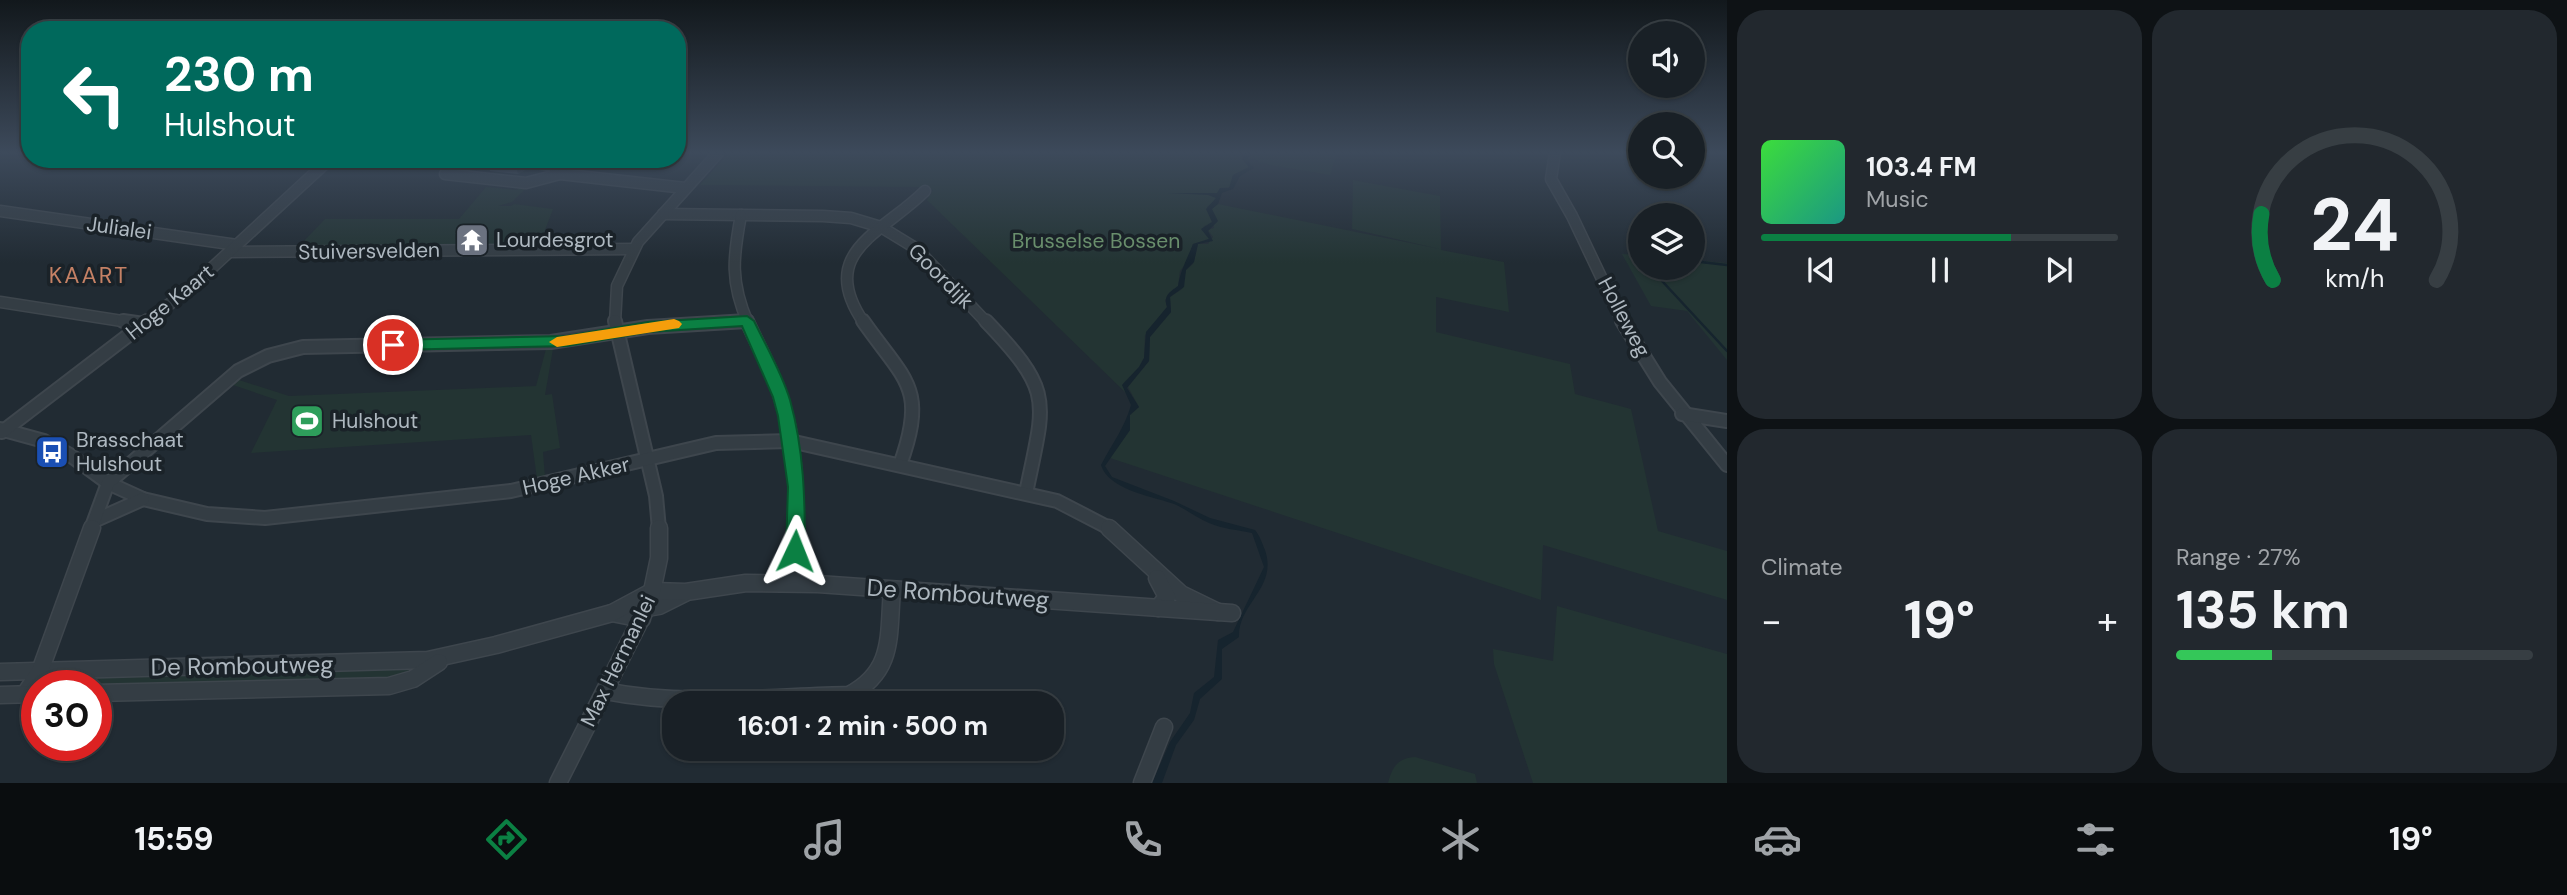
<!DOCTYPE html>
<html lang="en">
<head>
<meta charset="utf-8">
<style>
  body { margin:0; font-family:"DM Sans",sans-serif; background:#22282e; color:#f1f3f6; height:100vh; display:flex; flex-direction:column; font-size:26px; white-space:nowrap }
  * { box-sizing:border-box; margin:0 }
  p { font-size:23px; color:#9fa3a7 }
  .icon { flex:none; width:38px; height:38px; fill:none; stroke:currentColor; stroke-width:2; stroke-linecap:round; stroke-linejoin:round }
  .map { position:relative; flex:1; overflow:hidden }
  .details { display:flex; flex-direction:column; gap:10px; padding:10px; background:#0e1215; width:840px }
  .details>* { flex:none }
  .banner { position:absolute; left:21px; top:21px; width:665px; height:147px; border-radius:28px; box-shadow:0 2px 5px #0004,0 0 0 2px #373e43; background:#00695c; color:#fff; overflow:hidden }
  .buttons { position:absolute; left:1628px; top:21px; display:grid; gap:14px }
  .buttons a { display:grid; place-items:center; width:77px; height:77px; border-radius:50%; background:#192026; box-shadow:0 2px 5px #0004,0 0 0 2px #373e43; font-size:35px }
  .speed { position:absolute; left:21px; top:670px; display:flex; gap:14px; font-size:35px; font-weight:700; text-align:center }
  .speed>* { display:grid; place-content:center; width:91px; height:91px; border-radius:50%; background:#192026; box-shadow:0 2px 5px #0004,0 0 0 2px #373e43; line-height:1 }
  .speed .limit { border:10px solid #d22; background:#fff; color:#111 }
  .pin { position:absolute; display:grid; place-items:center; width:60px; height:60px; color:#fff; margin:-30px; border:4px solid #fff; border-radius:50%; box-shadow:0 2px 7px #0007 }
  .me { position:absolute; width:77px; margin:-38px; rotate:2deg; stroke-linejoin:round; filter:drop-shadow(0 0 5px #0008) }
  .turn { display:flex; align-items:center; gap:24px; height:147px; padding:0 28px; font-size:32px }
  .turn .icon { width:91px; height:91px; stroke-width:2.5 }
  .turn b { display:block; font-size:49px; line-height:60px }
  .big { font-size:52px; font-weight:700; line-height:1.1 }
  .details .widget { flex:1; display:flex; flex-direction:column; justify-content:center; gap:10px; min-width:0; padding:0 24px; border-radius:28px; background:#22282e }
  .details .dial { align-items:center; gap:0 }
  .dial svg { height:182px; overflow:visible; fill:none; stroke:#373e43; stroke-width:7; stroke-linecap:round; text-anchor:middle }
  .dial text { fill:#f1f3f6; stroke:none }
  .song { display:flex; align-items:center; gap:21px }
  .cover { width:84px; height:84px; border-radius:10px; background:linear-gradient(135deg,hsl(120 70% 55%),hsl(170 70% 35%)) }
  .played { height:7px; border-radius:4px; background:linear-gradient(90deg,#0b8043 70%,#373e43 70%) }
  .keys { display:flex; justify-content:space-around; direction:ltr }
  .heat { display:flex; justify-content:space-between; align-items:center; font-size:38px; direction:ltr }
  .charge { height:10px; border-radius:5px; background:linear-gradient(90deg,#34c759 27%,#373e43 0) }
  .details .tiles { flex:1; display:grid; gap:10px; grid-template-columns:repeat(2,1fr) }
  .trip { position:absolute; left:662px; top:691px; width:402px; height:70px; border-radius:28px; background:#192026; box-shadow:0 2px 5px #0004,0 0 0 2px #373e43; font-weight:700; line-height:70px; text-align:center }
  .tabs { display:flex; height:112px; justify-content:space-around; align-items:center; background:#0a0d0f; color:#9fa3a7 }
  .tabs .icon { width:49px; height:49px }
  .tabs .current { color:#0b8043 }
  .tabs b { font-size:32px; color:#f1f3f6 }
  main { display:flex; flex:1; min-height:0 }
  .map>svg:first-child { display:block }
  .green { fill:#233433 }
  .water { fill:#16242e }
  .lines { fill:none; stroke-linecap:round; stroke-linejoin:round }
  .stream { stroke:#16242e; stroke-width:2.5 }
  .minor-far2-casing { stroke:#3e464d; stroke-width:13 }
  .minor-far1-casing { stroke:#3e464d; stroke-width:16 }
  .minor-casing { stroke:#3e464d; stroke-width:19 }
  .minor-far2 { stroke:#343d44; stroke-width:10 }
  .minor-far1 { stroke:#343d44; stroke-width:12 }
  .minor { stroke:#343d44; stroke-width:16 }
  .wall { fill:#3a464f }
  .shaded-wall { fill:#2b363e }
  .building { fill:#46525b; stroke:#56626b; stroke-width:2 }
  .route { fill:#0b8043; stroke:#07532c; stroke-width:2 }
  .slow { fill:#f59e0b }
  .labels { text-anchor:middle; stroke-width:7; stroke-linejoin:round; paint-order:stroke }
  .street-label { font-size:21px; fill:#aeb8c0; stroke:#1a2228 }
  .poi-label { font-size:21px; fill:#aeb8c0; stroke:#1a2228; text-anchor:start }
  .park-label { font-size:21px; fill:#698e6c; stroke:#1a2228 }
  .neighbourhood-label { font-size:23px; letter-spacing:2px; fill:#c58165; stroke:#1a2228 }
  .near-street-label { font-size:24px; fill:#aeb8c0; stroke:#1a2228 }
</style>
</head>
<body>
<main>
<div class="map">
<svg width="1727" height="783" viewBox="0 0 1727 783">
  <rect width="100%" height="100%" fill="#212b33"/>
  <g class="green">
    <path d="M 729,153 L 1241,153 L 1243,160 L 1249,167 L 1233,175 L 1230,187 L 1220,188 L 1215,201 L 1207,207 L 1212,222 L 1203,227 L 1209,239 L 1193,244 L 1189,260 L 1180,271 L 1178,286 L 1165,300 L 1167,307 L 1145,335 L 1144,358 L 1139,367 L 1123,384 L 1127,394 L 927,200 L 933,190 L 919,187 L 700,185 Z"/>
    <path d="M 1254,153 L 1337,153 L 1330,175 L 1270,165 L 1248,157 Z"/>
    <path d="M 1353,180 L 1440,196 L 1441,250 L 1504,262 L 1509,312 L 1436,297 L 1436,332 L 1570,364 L 1575,394 L 1631,409 L 1658,531 L 1727,551 L 1727,600 L 1543,545 L 1541,600 L 1110,458 L 1130,430 L 1130,415 L 1139,407 L 1128,387 L 1149,361 L 1150,337 L 1171,312 L 1170,297 L 1182,289 L 1186,270 L 1193,264 L 1198,244 L 1208,244 L 1213,237 L 1208,230 L 1214,228 L 1211,209 L 1218,204 L 1440,249 L 1352,229 Z"/>
    <path d="M 521,186 L 527,187 L 512,202 L 498,206 L 511,206 L 514,204 L 553,209 L 539,246 L 301,249 L 302,243 L 325,219 L 459,219 L 486,187 L 517,190 Z"/>
    <path d="M 1622,254 L 1640,255 L 1640,268 L 1692,268 L 1692,260 L 1727,263 L 1727,360 L 1687,311 L 1651,306 Z"/>
    <path d="M 546,349 L 553,349 L 545,395 L 552,394 L 560,448 L 543,452 L 545,477 L 537,479 L 531,435 L 251,453 L 277,400 L 233,385 L 239,380 L 289,396 L 536,386 Z"/>
    <path d="M 1557,606 L 1727,654 L 1727,783 L 1533,783 L 1494,664 L 1493,649 L 1553,661 Z"/>
    <path d="M 415,667 L 416,668 L 404,679 L 43,686 L 49,676 Z"/>
    <path d="M 1415,757 L 1475,774 L 1477,783 L 1388,783 C 1392,767 1398,758 1415,757 Z"/>
  </g>
  <path class="water" d="M 1242,153 L 1254,153 L 1249,155 L 1247,160 L 1254,168 L 1240,176 L 1233,189 L 1222,193 L 1218,204 L 1212,209 L 1218,221 L 1208,231 L 1213,241 L 1198,244 L 1194,262 L 1186,270 L 1184,287 L 1170,297 L 1171,312 L 1150,337 L 1149,361 L 1127,388 L 1139,407 L 1130,415 L 1130,430 L 1105,466 L 1112,477 L 1174,501 L 1210,518 L 1255,530 C 1260,536 1262,543 1265,550 C 1278,588 1238,603 1239,637 L 1222,649 L 1222,679 L 1200,699 L 1194,720 L 1176,745 L 1162,783 L 1152,783 L 1170,742 L 1190,713 L 1194,693 L 1214,677 L 1218,640 L 1233,632 L 1264,567 L 1252,533 C 1238,530 1223,529 1209,523 C 1196,518 1184,507 1171,503 C 1150,496 1108,489 1101,465 C 1112,444 1125,427 1131,405 L 1122,385 L 1139,367 L 1144,358 L 1146,332 L 1167,307 C 1163,295 1170,292 1178,286 C 1181,269 1187,259 1193,244 L 1209,239 L 1201,229 L 1212,222 L 1206,209 L 1216,198 L 1208,195 L 1168,193 L 1217,193 L 1220,188 L 1229,188 L 1233,175 L 1249,167 L 1243,160 Z"/>
  <g class="lines">
    <g class="stream">
      <path d="M 1640,254 L 1637,254 L 1640,257"/>
      <path d="M 1692,261 L 1727,265"/>
      <path d="M 1650,268 L 1727,351"/>
    </g>
    <g class="minor-far2-casing">
      <g id="minor-far2">
        <path d="M 1555,153 L 1551,179 L 1572,216 L 1623,323"/>
        <path d="M 505,159 L 551,165 L 560,174"/>
        <path d="M 445,174 L 526,183 L 560,174 L 685,188"/>
        <path d="M 0,211 L 237,245"/>
        <path d="M 663,214 L 823,216 L 851,218 L 881,227 L 917,249 L 987,323"/>
        <path d="M 741,215 C 733,257 730,282 748,323"/>
        <path d="M 230,252 L 634,249"/>
        <path d="M 0,302 L 135,323"/>
        <path d="M 145,323 L 189,289 L 330,159"/>
        <path d="M 615,323 L 617,286 L 638,242 L 718,153"/>
        <path d="M 721,323 L 747,321"/>
        <path d="M 864,323 C 815,252 883,233 925,191"/>
      </g>
    </g>
    <g class="minor-far1-casing">
      <g id="minor-far1">
        <path d="M 123,321 L 144,324"/>
        <path d="M 615,321 L 656,496 L 659,529"/>
        <path d="M 747,321 C 758,346 772,370 780,395 C 795,438 797,485 796,529"/>
        <path d="M 863,321 C 905,381 928,387 900,465"/>
        <path d="M 986,321 C 1055,393 1045,400 1026,493"/>
        <path d="M 1622,321 L 1660,382 L 1727,465"/>
        <path d="M 1682,414 L 1727,421"/>
        <path d="M 0,429 L 44,441 L 70,455 L 108,483 L 143,499 L 207,514 L 265,518 L 511,491 L 716,443 L 790,441 L 1057,501 L 1111,529"/>
        <path d="M 2,432 L 147,321"/>
        <path d="M 96,520 L 143,499"/>
        <path d="M 91,529 L 108,483 L 238,371 L 268,356 L 303,347 L 551,342 L 648,327 L 747,321"/>
      </g>
    </g>
    <g class="minor-casing">
      <g id="minor">
        <path d="M 1109,528 L 1181,594 L 1218,612"/>
        <path d="M 1157,578 L 1167,597 L 1158,608"/>
        <path d="M 793,583 L 796,528"/>
        <path d="M 647,608 L 659,606 L 685,593"/>
        <path d="M 612,613 L 642,619"/>
        <path d="M 0,672 L 428,660 L 496,645 L 612,613 L 653,591 L 686,592 L 746,583 L 818,584 L 1232,613"/>
        <path d="M 605,691 C 685,707 768,697 849,695 C 895,671 888,635 892,590"/>
        <path d="M 96,693 L 389,686 L 413,679 L 439,662"/>
        <path d="M 25,694 L 40,671 L 92,528"/>
        <path d="M 0,695 L 37,694"/>
        <path d="M 558,783 L 650,601 L 659,558 L 659,528"/>
        <path d="M 1142,783 L 1164,727"/>
      </g>
    </g>
    <use href="#minor-far2" class="minor-far2"/>
    <use href="#minor-far1" class="minor-far1"/>
    <use href="#minor" class="minor"/>
  </g>
  <g class="wall">
    <path d="M 486,159 L 522,159 L 525,170 L 518,174 L 490,171 Z"/>
    <path d="M 466,226 L 481,240 L 477,242 L 462,242 L 458,233 Z"/>
  </g>
  <g class="shaded-wall">
    <path d="M 514,159 L 522,159 L 525,170 L 518,174 Z"/>
    <path d="M 478,231 L 481,240 L 477,242 L 474,233 Z"/>
  </g>
  <path class="building" d="M 466,226 L 478,231 L 474,233 L 458,233 Z"/>
  <linearGradient id="sky" x2="0" y2="1"><stop stop-color="#12181c"/><stop offset="0.58" stop-color="#3d4a5b"/><stop offset="1" stop-color="#3d4a5b" stop-opacity="0"/></linearGradient>
  <rect width="1727" height="263" fill="url(#sky)"/>
  <path class="route" d="M 747,316 L 754,321 C 766,346 782,373 790,400 C 804,450 805,500 805,551 L 802,557 L 795,559 L 789,557 L 786,551 L 788,487 L 778,416 L 773,397 L 742,326 L 648,332 L 567,346 L 393,350 L 386,345 L 393,340 L 567,336 L 648,322 Z"/>
  <path class="slow" d="M 674,319 L 679,321 L 682,324 L 679,328 L 557,347 L 549,342 L 557,337 Z"/>
  <defs>
    <g id="temple-square" transform="scale(1.75)"><rect x="-9" y="-9" width="18" height="18" rx="4" fill="#6b7280" stroke="#1a2228"/><path d="M0-6L5-2H3V0L6.5 2.5H4V6H1.5V3h-3V6H-4V2.5H-6.5L-3 0V-2H-5Z" fill="#fff"/></g>
    <g id="stadium-square" transform="scale(1.75)"><rect x="-9" y="-9" width="18" height="18" rx="4" fill="#2e9e5b" stroke="#1a2228"/><path d="M0-5a6.5 5 0 1 0 0 10a6.5 5 0 1 0 0-10ZM-3.5-1.8h7v3.6h-7Z" fill="#fff"/></g>
    <g id="bus-square" transform="scale(1.75)"><rect x="-9" y="-9" width="18" height="18" rx="4" fill="#1a4fb4" stroke="#1a2228"/><path d="M-5-6H5V4H4V6H2V4H-2V6H-4V4H-5ZM-3.5-4V0h7V-4ZM-3.5 1.2v1.5H-2V1.2ZM2 1.2v1.5H3.5V1.2Z" fill="#fff"/></g>
  </defs>
  <g fill-rule="evenodd">
    <use href="#temple-square" x="472" y="240"/>
    <use href="#stadium-square" x="307" y="421"/>
    <use href="#bus-square" x="52" y="452"/>
  </g>
  <g class="labels">
    <g class="street-label">
      <text transform="translate(119 228) rotate(8)" y="7">Julialei</text>
      <text transform="translate(369 251) rotate(-1)" y="7">Stuiversvelden</text>
      <text transform="translate(941 276) rotate(45)" y="7">Goordijk</text>
      <text transform="translate(170 302) rotate(-39)" y="7">Hoge Kaart</text>
      <text transform="translate(1624 317) rotate(62)" y="7">Holleweg</text>
      <text transform="translate(576 476) rotate(-13)" y="7">Hoge Akker</text>
      <text transform="translate(618 661) rotate(-64)" y="7">Max Hermanlei</text>
    </g>
    <g class="poi-label">
      <text x="496" y="247">Lourdesgrot</text>
      <text x="332" y="428">Hulshout</text>
      <text x="76" y="447">Brasschaat<tspan x="76" dy="24">Hulshout</tspan></text>
    </g>
    <g class="park-label">
      <text x="1096" y="248">Brusselse Bossen</text>
    </g>
    <g class="neighbourhood-label">
      <text x="89" y="283">KAART</text>
    </g>
    <g class="near-street-label">
      <text transform="translate(958 594) rotate(4)" y="8">De Romboutweg</text>
      <text transform="translate(242 666) rotate(-1)" y="8">De Romboutweg</text>
    </g>
  </g>
</svg>
<div class="buttons">
<a><svg class="icon" aria-label="sound" viewBox="0 0 24 24"><path d="M4 9h4l5-4v14l-5-4H4zM17 9q2 3 0 6"/></svg></a>
<a><svg class="icon" aria-label="search" viewBox="0 0 24 24"><circle cx="10" cy="10" r="6"/><path d="M15 15l6 6"/></svg></a>
<a><svg class="icon" aria-label="layers" viewBox="0 0 24 24"><path d="M12 4l9 5-9 5-9-5zM3 14l9 5 9-5"/></svg></a>
</div>
<div class="speed"><div class="limit">30</div></div>
<div class="pin" style="left:393px;top:345px;background:#d93025"><svg class="icon" aria-label="arrive" viewBox="0 0 24 24"><path d="M6 21V4h12l-3 4 3 4H6"/></svg></div>
<svg class="me" style="left:795px;top:551px" viewBox="-20 -20 40 40"><path d="M0-17L14 15 0 8-14 15z" fill="#0b8043" stroke="#fff" stroke-width="4"/></svg>
<div class="trip">16:01 · 2 min · 500 m</div>
<div class="banner">
<div class="turn"><svg class="icon" aria-label="left" viewBox="0 0 24 24"><path d="M17 20v-9H6M10 6l-5 5 5 5"/></svg><div><b>230 m</b>Hulshout</div></div>
</div>
</div>
<section class="details">
<div class="tiles">
<div class="widget">
<div class="song"><i class="cover"></i><div><b>103.4 FM</b><p>Music</p></div></div>
<div class="played"></div>
<div class="keys"><svg class="icon" aria-label="previous" viewBox="0 0 24 24"><path d="M18 5L8 12l10 7zM5 5v14"/></svg><svg class="icon" aria-label="pause" viewBox="0 0 24 24"><path d="M8 5v14M16 5v14"/></svg><svg class="icon" aria-label="next" viewBox="0 0 24 24"><path d="M6 5l10 7-10 7zM19 5v14"/></svg></div>
</div>
<div class="widget dial"><svg viewBox="0 0 100 80">
<path d="M14 69A42 42 0 1 1 86 69"/>
<path d="M14 69A42 42 0 0 1 9 40" stroke="#0b8043"/>
<text x="50" y="56" font-size="32" font-weight="700">24</text>
<text x="50" y="72" font-size="11">km/h</text>
</svg></div>
<div class="widget"><p>Climate</p>
<div class="heat"><a>−</a><b class="big">19°</b><a>+</a></div>
</div>
<div class="widget"><p>Range · 27%</p><b class="big">135 km</b><div class="charge"></div></div>
</div>
</section>
</main>
<nav class="tabs">
<b>15:59</b>
<svg class="icon current" aria-label="directions" viewBox="0 0 24 24"><path d="M12 3l9 9-9 9-9-9zM9 14v-3h6M13 9l2 2-2 2"/></svg>
<svg class="icon" aria-label="music" viewBox="0 0 24 24"><path d="M9 18V5l10-2v13"/><circle cx="6" cy="18" r="3"/><circle cx="16" cy="16" r="3"/></svg>
<svg class="icon" aria-label="phone" viewBox="0 0 24 24"><path d="M5 4h4l2 5-3 2q2 4 5 5l2-3 5 2v4C11 20 4 13 5 4z"/></svg>
<svg class="icon" aria-label="climate" viewBox="0 0 24 24"><path d="M12 3v18M4 7l16 10M4 17L20 7"/></svg>
<svg class="icon" aria-label="car" viewBox="0 0 24 24"><path d="M5 17H2v-5l4-1 3-4h7l3 4 3 1v5h-3M9 17h6M6 11h13"/><circle cx="7" cy="17" r="2"/><circle cx="17" cy="17" r="2"/></svg>
<svg class="icon" aria-label="filters" viewBox="0 0 24 24"><path d="M4 7h16M4 17h16"/><circle cx="9" cy="7" r="2"/><circle cx="15" cy="17" r="2"/></svg>
<b>19°</b>
</nav>
</body>
</html>
